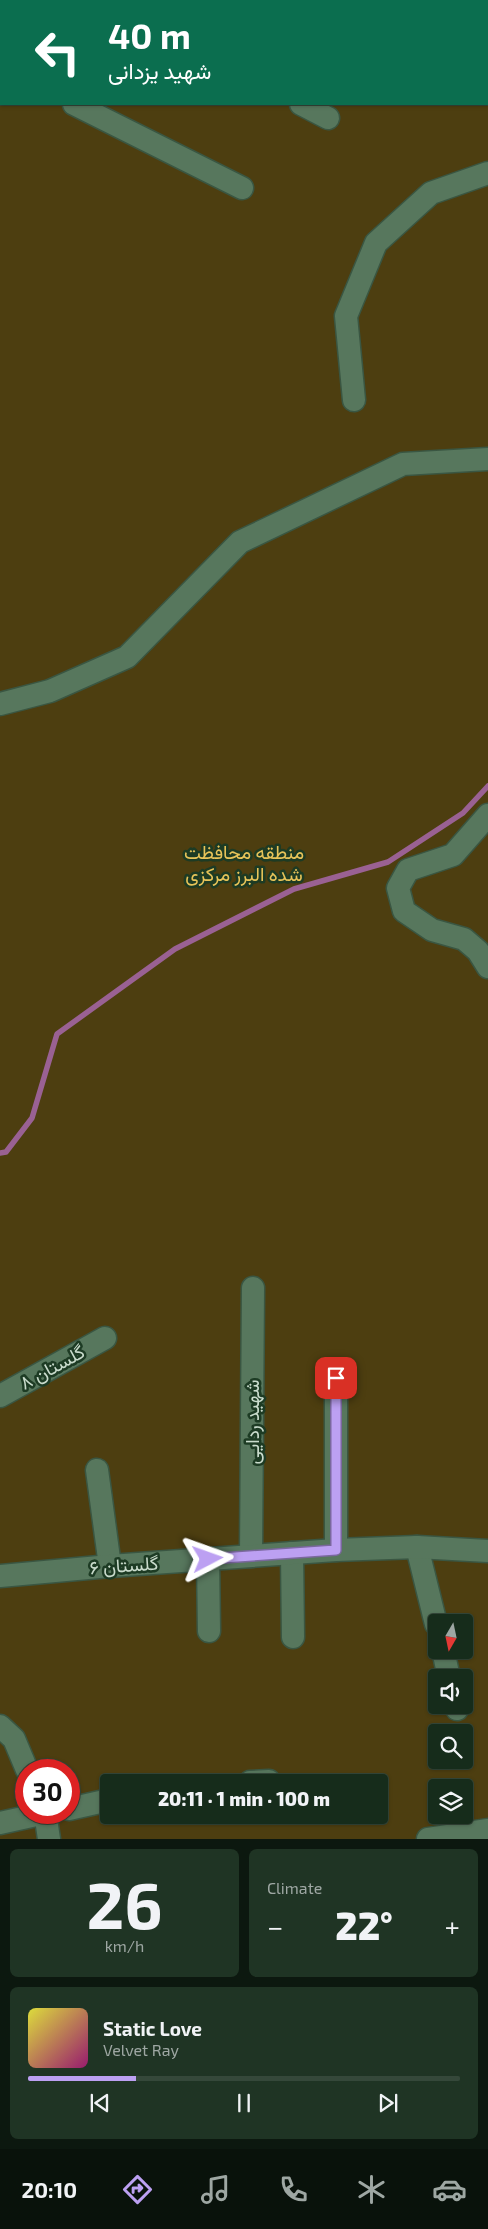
<!DOCTYPE html>
<html lang="en">
<head>
<meta charset="utf-8">
<style>
  body { margin:0; font-family:"Exo 2",Vazirmatn,sans-serif; background:#1f3424; color:#f1f3f6; height:100vh; display:flex; flex-direction:column; font-size:19px; white-space:nowrap }
  * { box-sizing:border-box; margin:0 }
  p { font-size:16px; color:#9ea7a3 }
  .icon { flex:none; width:28px; height:28px; fill:none; stroke:currentColor; stroke-width:2; stroke-linecap:round; stroke-linejoin:round }
  .map { position:relative; height:1839px; overflow:hidden }
  .panel { display:flex; flex-direction:column; gap:10px; padding:10px; background:#0c180f; flex:1 }
  .panel>* { flex:none }
  .top-card { position:absolute; left:0px; top:0px; width:489px; height:105px; box-shadow:0 1px 4px #0004,0 0 0 1px #35483a; background:#0b6e4f; color:#fff; overflow:hidden }
  .needle { width:32px; rotate:189deg }
  .buttons { position:absolute; left:428px; top:1614px; display:grid; gap:10px }
  .buttons a { display:grid; place-items:center; width:45px; height:45px; border-radius:5px; background:#162c1b; box-shadow:0 1px 4px #0004,0 0 0 1px #35483a; font-size:25px }
  .speed { position:absolute; left:15px; top:1759px; display:flex; gap:10px; font-size:25px; font-weight:700; text-align:center }
  .speed>* { display:grid; place-content:center; width:65px; height:65px; border-radius:50%; background:#162c1b; box-shadow:0 1px 4px #0004,0 0 0 1px #35483a; line-height:1 }
  .speed .limit { border:8px solid #d22; background:#fff; color:#111 }
  .pin { position:absolute; display:grid; place-items:center; width:42px; height:42px; color:#fff; margin:-21px; border-radius:10px; box-shadow:0 2px 8px #0006 }
  .me { position:absolute; width:55px; margin:-28px; rotate:86deg; stroke-linejoin:round; filter:drop-shadow(0 0 4px #0008) }
  .turn { display:flex; align-items:center; gap:18px; height:105px; padding:0 25px; font-size:22px }
  .turn .icon { width:65px; height:65px; stroke-width:2.5 }
  .turn b { display:block; font-size:35px; line-height:42px }
  .big { font-size:38px; font-weight:800; line-height:1.1 }
  .panel .tile { flex:1; display:flex; flex-direction:column; justify-content:center; gap:8px; min-width:0; padding:0 18px; border-radius:8px; background:#1f3424 }
  .panel .dial { align-items:center; gap:0 }
  .dial b { font-size:65px; line-height:1 }
  .song { display:flex; align-items:center; gap:15px }
  .cover { width:60px; height:60px; border-radius:8px; background:linear-gradient(135deg,hsl(60 70% 55%),hsl(320 70% 35%)) }
  .played { height:5px; border-radius:2px; background:linear-gradient(90deg,#bca0f2 25%,#35483a 25%) }
  .keys { display:flex; justify-content:space-around; direction:ltr }
  .heat { display:flex; justify-content:space-between; align-items:center; font-size:28px; direction:ltr }
  .panel .tiles { flex:1; display:grid; gap:10px; grid-template-columns:1fr 1fr }
  .tile:last-child { grid-column:span 2 }
  .trip { position:absolute; left:100px; top:1774px; width:288px; height:50px; border-radius:5px; background:#162c1b; box-shadow:0 1px 4px #0004,0 0 0 1px #35483a; font-weight:800; line-height:50px; text-align:center }
  .dock { display:flex; height:80px; justify-content:space-around; align-items:center; background:#09120b; color:#9ea7a3 }
  .dock .icon { width:35px; height:35px }
  .dock .active { color:#bca0f2 }
  .dock b { font-size:22px; color:#f1f3f6 }
  .map>svg:first-child { display:block }
  .green { fill:#4d3e10; fill-rule:evenodd }
  .lines { fill:none; stroke-linecap:round; stroke-linejoin:round }
  .stream { stroke:#9a6193; stroke-width:5.5 }
  .minor-casing { stroke:#3a5642; stroke-width:25 }
  .minor { stroke:#57775d; stroke-width:22 }
  .route-casing { stroke:#7a689d; stroke-width:12 }
  .route { stroke:#bca0f2; stroke-width:9 }
  .labels { text-anchor:middle; stroke-width:5; stroke-linejoin:round; paint-order:stroke }
  .park-label { font-size:19px; fill:#e8c459; stroke:#1d3b24 }
  .street-label { font-size:19px; fill:#c9dbcc; stroke:#1d3b24 }
</style>
</head>
<body>
<div class="map">
<svg width="488" height="1839" viewBox="0 0 488 1839">
  <rect width="100%" height="100%" fill="#1d3b24"/>
  <path class="green" d="M 0,0 L 488,0 L 488,1839 L 0,1839 ZM 1,1 L 488,1 L 488,104 L 1,104 ZM 436,1622 L 464,1622 L 464,1650 L 436,1650 ZM 436,1678 L 464,1678 L 464,1705 L 436,1705 ZM 436,1732 L 464,1732 L 464,1760 L 436,1760 ZM 26,1770 L 69,1770 L 69,1812 L 26,1812 ZM 109,1782 L 379,1782 L 379,1815 L 109,1815 ZM 436,1788 L 464,1788 L 464,1815 L 436,1815 Z"/>
  <g class="lines">
    <path class="stream" d="M 0,1153 L 6,1152 L 32,1118 L 57,1034 L 175,949 L 294,889 L 388,862 L 463,813 L 488,786"/>
    <g class="minor-casing">
      <g id="minor">
        <path d="M 104,0 L 106,1"/>
        <path d="M 52,1 L 53,0"/>
        <path d="M 0,92 L 1,90"/>
        <path d="M 74,104 L 242,188"/>
        <path d="M 301,104 L 328,118"/>
        <path d="M 354,400 L 346,316 L 376,243 L 431,193 L 488,173"/>
        <path d="M 0,704 L 50,691 L 127,657 L 240,542 L 403,464 L 488,459"/>
        <path d="M 488,815 L 453,855 L 408,870 L 398,888 L 404,911 L 432,930 L 464,939 L 478,951 L 488,967"/>
        <path d="M 336,1378 L 336,1550"/>
        <path d="M 0,1396 L 105,1338"/>
        <path d="M 97,1470 L 110,1566"/>
        <path d="M 417,1547 L 436,1624"/>
        <path d="M 292,1553 L 293,1637"/>
        <path d="M 251,1556 L 253,1288"/>
        <path d="M 208,1559 L 209,1631"/>
        <path d="M 0,1576 L 110,1566 L 336,1550 L 417,1547 L 488,1551"/>
        <path d="M 443,1650 L 449,1678"/>
        <path d="M 456,1705 L 457,1709"/>
        <path d="M 0,1726 L 14,1739 L 27,1770"/>
        <path d="M 250,1782 L 269,1781"/>
        <path d="M 69,1809 L 109,1800"/>
        <path d="M 45,1812 L 49,1839"/>
        <path d="M 0,1823 L 50,1812"/>
        <path d="M 428,1839 L 488,1830"/>
      </g>
    </g>
    <use href="#minor" class="minor"/>
  </g>
  <g class="lines">
    <g class="route-casing">
      <path id="route" d="M 208,1559 L 336,1550 L 336,1378"/>
    </g>
    <use href="#route" class="route"/>
  </g>
  <g class="labels">
    <g class="park-label">
      <text x="244" y="859">منطقه محافظت<tspan x="244" dy="22">شده البرز مرکزی</tspan></text>
    </g>
    <g class="street-label">
      <text transform="translate(52 1367) rotate(-29)" y="7">گلستان ۸</text>
      <text transform="translate(252 1422) rotate(-90)" y="7">شهید ردایی</text>
      <text transform="translate(124 1565) rotate(-4)" y="7">گلستان ۶</text>
    </g>
  </g>
</svg>
<div class="buttons">
<a><svg class="needle" viewBox="-14 -14 28 28"><path d="M0-13l5 13h-10z" fill="#e53935"/><path d="M0 13l5-13h-10z" fill="#9ea7a3"/></svg></a>
<a><svg class="icon" aria-label="sound" viewBox="0 0 24 24"><path d="M4 9h4l5-4v14l-5-4H4zM17 9q2 3 0 6"/></svg></a>
<a><svg class="icon" aria-label="search" viewBox="0 0 24 24"><circle cx="10" cy="10" r="6"/><path d="M15 15l6 6"/></svg></a>
<a><svg class="icon" aria-label="layers" viewBox="0 0 24 24"><path d="M12 4l9 5-9 5-9-5zM3 14l9 5 9-5"/></svg></a>
</div>
<div class="speed"><div class="limit">30</div></div>
<div class="pin" style="left:336px;top:1378px;background:#d93025"><svg class="icon" aria-label="arrive" viewBox="0 0 24 24"><path d="M6 21V4h12l-3 4 3 4H6"/></svg></div>
<svg class="me" style="left:208px;top:1559px" viewBox="-20 -20 40 40"><path d="M0-17L14 15 0 8-14 15z" fill="#bca0f2" stroke="#fff" stroke-width="4"/></svg>
<div class="trip">20:11 · 1 min · 100 m</div>
<div class="top-card">
<div class="turn"><svg class="icon" aria-label="left" viewBox="0 0 24 24"><path d="M17 20v-9H6M10 6l-5 5 5 5"/></svg><div><b>40 m</b>شهید یزدانی</div></div>
</div>
</div>
<section class="panel">
<div class="tiles">
<div class="tile dial"><b>26</b><p>km/h</p></div>
<div class="tile"><p>Climate</p>
<div class="heat"><a>−</a><b class="big">22°</b><a>+</a></div>
</div>
<div class="tile">
<div class="song"><i class="cover"></i><div><b>Static Love</b><p>Velvet Ray</p></div></div>
<div class="played"></div>
<div class="keys"><svg class="icon" aria-label="previous" viewBox="0 0 24 24"><path d="M18 5L8 12l10 7zM5 5v14"/></svg><svg class="icon" aria-label="pause" viewBox="0 0 24 24"><path d="M8 5v14M16 5v14"/></svg><svg class="icon" aria-label="next" viewBox="0 0 24 24"><path d="M6 5l10 7-10 7zM19 5v14"/></svg></div>
</div>
</div>
</section>
<nav class="dock">
<b>20:10</b>
<svg class="icon active" aria-label="directions" viewBox="0 0 24 24"><path d="M12 3l9 9-9 9-9-9zM9 14v-3h6M13 9l2 2-2 2"/></svg>
<svg class="icon" aria-label="music" viewBox="0 0 24 24"><path d="M9 18V5l10-2v13"/><circle cx="6" cy="18" r="3"/><circle cx="16" cy="16" r="3"/></svg>
<svg class="icon" aria-label="phone" viewBox="0 0 24 24"><path d="M5 4h4l2 5-3 2q2 4 5 5l2-3 5 2v4C11 20 4 13 5 4z"/></svg>
<svg class="icon" aria-label="climate" viewBox="0 0 24 24"><path d="M12 3v18M4 7l16 10M4 17L20 7"/></svg>
<svg class="icon" aria-label="car" viewBox="0 0 24 24"><path d="M5 17H2v-5l4-1 3-4h7l3 4 3 1v5h-3M9 17h6M6 11h13"/><circle cx="7" cy="17" r="2"/><circle cx="17" cy="17" r="2"/></svg>
</nav>
</body>
</html>
